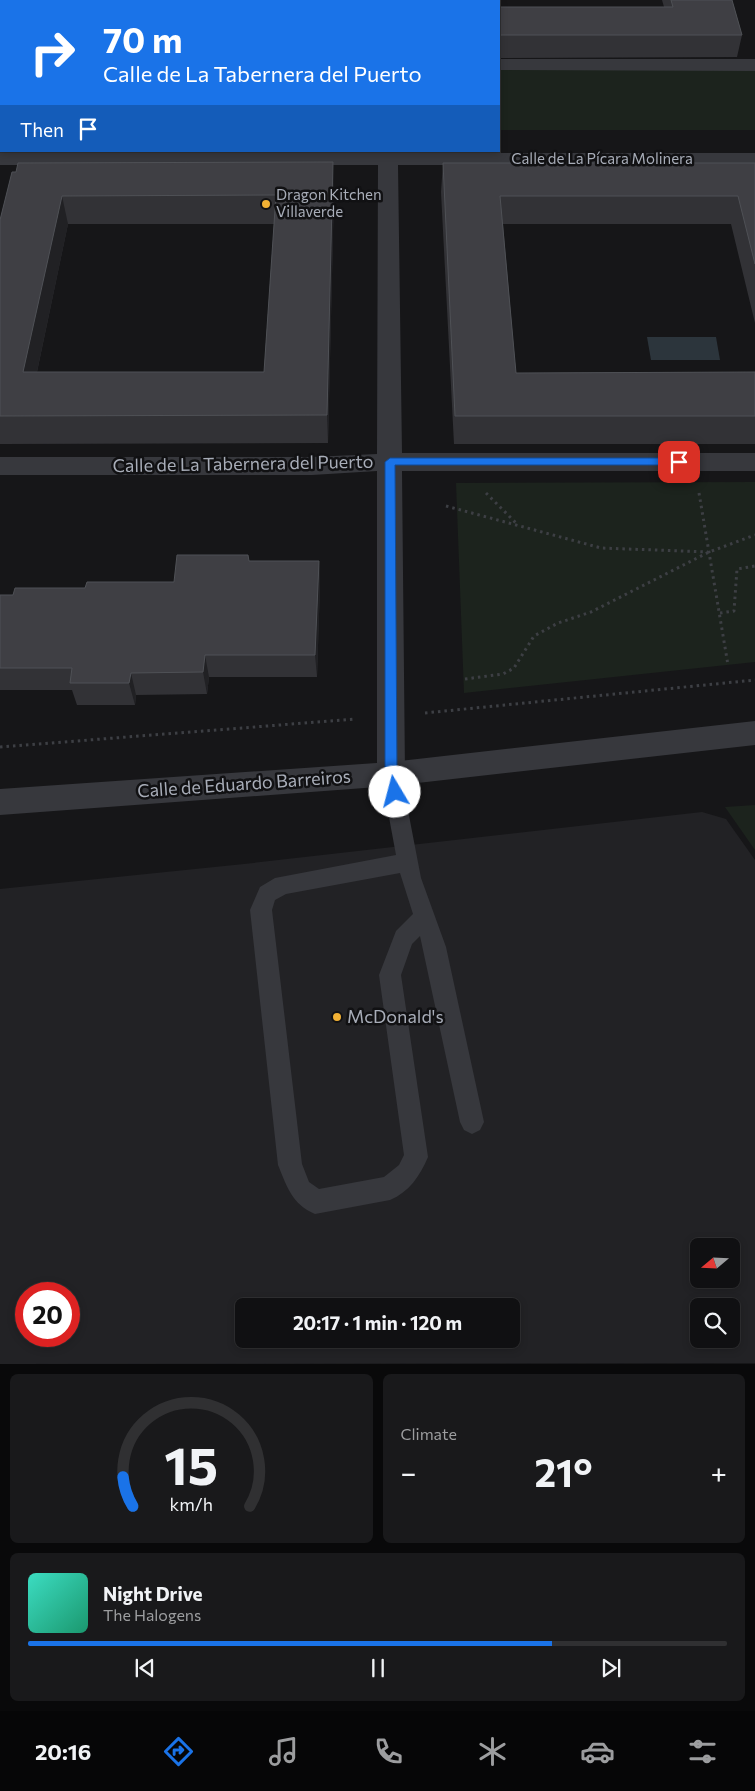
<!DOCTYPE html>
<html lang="en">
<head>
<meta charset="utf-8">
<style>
  body { margin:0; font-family:Commissioner,sans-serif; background:#19191b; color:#f1f3f6; height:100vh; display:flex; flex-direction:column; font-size:19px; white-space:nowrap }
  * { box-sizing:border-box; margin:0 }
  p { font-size:16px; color:#9c9d9f }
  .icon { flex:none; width:28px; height:28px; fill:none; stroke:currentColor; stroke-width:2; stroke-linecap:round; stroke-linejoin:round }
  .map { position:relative; height:1364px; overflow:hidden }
  .details { display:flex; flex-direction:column; gap:10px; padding:10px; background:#09090a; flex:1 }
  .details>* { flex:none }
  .guide { position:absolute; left:0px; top:0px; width:500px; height:152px; box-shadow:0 2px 8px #0003,0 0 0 1px #303032; background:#1a73e8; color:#fff; overflow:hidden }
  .needle { width:32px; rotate:251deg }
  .controls { position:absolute; left:690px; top:1238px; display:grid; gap:10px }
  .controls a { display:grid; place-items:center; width:50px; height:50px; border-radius:8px; background:#101012; box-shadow:0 2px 8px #0003,0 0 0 1px #303032; font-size:25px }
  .speed { position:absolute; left:15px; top:1282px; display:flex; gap:10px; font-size:25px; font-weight:700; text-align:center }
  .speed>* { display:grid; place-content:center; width:65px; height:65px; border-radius:50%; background:#101012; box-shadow:0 2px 8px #0003,0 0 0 1px #303032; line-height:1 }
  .speed .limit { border:8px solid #d22; background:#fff; color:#111 }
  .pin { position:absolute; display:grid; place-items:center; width:42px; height:42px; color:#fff; margin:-21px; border-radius:10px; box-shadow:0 2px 8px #0006 }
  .me { position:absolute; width:55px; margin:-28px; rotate:352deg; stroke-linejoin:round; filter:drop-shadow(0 0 4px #0008) }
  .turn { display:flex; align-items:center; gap:18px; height:105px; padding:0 20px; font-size:22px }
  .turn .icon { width:65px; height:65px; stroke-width:2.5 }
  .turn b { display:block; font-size:35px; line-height:42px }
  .then { display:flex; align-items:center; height:48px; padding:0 20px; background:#0003; gap:10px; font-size:19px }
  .big { font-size:38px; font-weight:700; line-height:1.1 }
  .details .tile { flex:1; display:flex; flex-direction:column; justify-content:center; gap:8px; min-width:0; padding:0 18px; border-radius:8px; background:#19191b }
  .details .dial { align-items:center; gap:0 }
  .dial svg { height:130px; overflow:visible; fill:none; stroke:#303032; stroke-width:7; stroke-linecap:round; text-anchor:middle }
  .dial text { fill:#f1f3f6; stroke:none }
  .song { display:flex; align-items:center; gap:15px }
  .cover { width:60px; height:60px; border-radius:8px; background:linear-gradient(135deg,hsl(170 70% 55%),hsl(160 70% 35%)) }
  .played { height:5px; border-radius:2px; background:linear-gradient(90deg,#1a73e8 75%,#303032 75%) }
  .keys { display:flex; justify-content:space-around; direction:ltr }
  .heat { display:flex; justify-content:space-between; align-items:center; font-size:28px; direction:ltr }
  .details .tiles { flex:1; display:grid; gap:10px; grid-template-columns:1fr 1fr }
  .tile:last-child { grid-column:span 2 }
  .trip { position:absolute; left:235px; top:1298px; width:285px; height:50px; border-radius:8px; background:#101012; box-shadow:0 2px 8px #0003,0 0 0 1px #303032; font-weight:700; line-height:50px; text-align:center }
  .tabs { display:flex; height:80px; justify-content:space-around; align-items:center; background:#060607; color:#9c9d9f }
  .tabs .icon { width:35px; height:35px }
  .tabs .selected { color:#1a73e8 }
  .tabs b { font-size:22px; color:#f1f3f6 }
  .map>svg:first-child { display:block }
  .built { fill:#222225; fill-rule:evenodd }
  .green { fill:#1c231d }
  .water { fill:#2c353c }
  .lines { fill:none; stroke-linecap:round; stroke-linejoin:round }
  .path { stroke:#3d3f44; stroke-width:3; stroke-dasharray:2.5 4; stroke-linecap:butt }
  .service { fill:#37383d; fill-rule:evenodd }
  .pedestrian { fill:#37383d; fill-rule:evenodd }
  .minor { fill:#37383d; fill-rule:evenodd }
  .tertiary { fill:#37383d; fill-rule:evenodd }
  .wall { fill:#323236; fill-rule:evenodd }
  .shaded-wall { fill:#212124 }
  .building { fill:#3f3f44; stroke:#4f5156; fill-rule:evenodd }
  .route { fill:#1a73e8; stroke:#114b97 }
  .poi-dot { fill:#f2b134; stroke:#111113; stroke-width:2 }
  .labels { text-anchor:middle; stroke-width:5; stroke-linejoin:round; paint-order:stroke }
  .far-street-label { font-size:15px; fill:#a8adb8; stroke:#111113 }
  .far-poi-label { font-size:15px; fill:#a8adb8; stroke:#111113; text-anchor:start }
  .street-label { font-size:18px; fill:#a8adb8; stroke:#111113 }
  .poi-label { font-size:18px; fill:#a8adb8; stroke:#111113; text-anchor:start }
</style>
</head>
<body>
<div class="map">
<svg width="755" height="1364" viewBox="0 0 755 1364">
  <rect width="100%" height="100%" fill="#161618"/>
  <path class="built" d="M 702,812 L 726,819 L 755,860 L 755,1363 L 0,1364 L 0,889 L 244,864 ZM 699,1246 L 731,1246 L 731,1279 L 699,1279 ZM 26,1294 L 69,1294 L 69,1336 L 26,1336 ZM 244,1306 L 511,1306 L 511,1339 L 244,1339 ZM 699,1306 L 731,1306 L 731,1339 L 699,1339 Z"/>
  <g class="green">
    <rect x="499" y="60" width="256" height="70"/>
    <path d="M 755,482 L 755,662 L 464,693 L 456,483 Z"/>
    <path d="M 755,805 L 755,850 L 725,807 Z"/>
  </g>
  <path class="water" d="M 647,337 L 716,337 L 720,360 L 651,360 Z"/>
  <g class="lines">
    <g class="path">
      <path d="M 486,493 L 517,524"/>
      <path d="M 699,493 L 728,665"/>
      <path d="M 446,506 L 601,548 L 708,552"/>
      <path d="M 720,613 L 734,611 L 737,569 L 755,566"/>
      <path d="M 465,679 L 503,674 L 514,668 L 534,636 L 558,623 L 591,612 L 709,552 L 755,535"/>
      <path d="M 425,713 L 755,680"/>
      <path d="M 0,747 L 356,719"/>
    </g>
    <path class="service" d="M 391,766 L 398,768 L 401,774 L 421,878 L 446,947 L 484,1122 L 480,1130 L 472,1134 L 464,1130 L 460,1122 L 420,936 L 412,944 L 401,975 L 428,1157 C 420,1176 409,1192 390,1200 L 315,1214 C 292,1204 287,1187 278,1165 L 250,910 L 260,887 L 275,878 L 396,855 L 381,774 L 384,768 ZM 400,873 L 413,914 L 396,931 L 379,975 L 404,1155 L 399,1165 L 384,1177 L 319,1189 L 309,1182 L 302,1164 L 272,910 L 275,900 L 286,894 Z"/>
    <path class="pedestrian" d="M 499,59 L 755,59 L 755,71 L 499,70 Z"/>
    <g class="minor">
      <rect x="377" y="0" width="18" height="1"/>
      <path d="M 378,151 L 398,151 L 398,153 L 755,153 L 755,165 L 398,165 L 402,453 L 755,453 L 755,471 L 402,471 L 405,774 L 401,783 L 391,786 L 381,783 L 377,774 L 377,471 L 312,475 L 0,475 L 0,457 L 312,457 L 377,454 L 378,165 L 0,165 L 0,153 L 378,153 Z"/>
    </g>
    <path class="tertiary" d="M 755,721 L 755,745 L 391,786 L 0,815 L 0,789 L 391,762 Z"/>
  </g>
  <g class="wall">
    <path d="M 662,0 L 732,0 L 742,35 L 737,57 L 499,58 L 499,7 L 664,7 Z"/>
    <path d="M 443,163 L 755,163 L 755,323 L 731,224 L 503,224 L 516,373 L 755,372 L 755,444 L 454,444 L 441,192 Z"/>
    <path d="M 12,172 L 334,191 L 328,443 L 0,444 L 0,220 ZM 68,224 L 274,224 L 264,372 L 37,372 Z"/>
    <path d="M 249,561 L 319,561 L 320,584 L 317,677 L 209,677 L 207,694 L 136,695 L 135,705 L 77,705 L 72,690 L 0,690 L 0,595 L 13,595 L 85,588 L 174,582 Z"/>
  </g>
  <g class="shaded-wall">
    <path d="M 501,35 L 499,58 L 499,38 Z"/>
    <path d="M 333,162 L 334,191 L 328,443 L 327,415 Z"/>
    <path d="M 62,196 L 68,224 L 31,400 L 23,372 Z"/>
    <path d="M 319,561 L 320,584 L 317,677 L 315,655 Z"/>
    <path d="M 205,655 L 209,677 L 207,694 L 203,672 Z"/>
    <path d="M 131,673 L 136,695 L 135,705 L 129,683 Z"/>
  </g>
  <g class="building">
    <rect x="435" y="0" width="60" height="1"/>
    <path d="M 671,0 L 732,0 L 742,35 L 501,35 L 499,38 L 499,7 L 673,7 Z"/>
    <path d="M 333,162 L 327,415 L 0,416 L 0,220 L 12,172 L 16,172 L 18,163 ZM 276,195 L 264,372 L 23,372 L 62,196 Z"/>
    <path d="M 443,163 L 755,163 L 755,264 L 738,196 L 500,196 L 516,373 L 755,372 L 755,416 L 455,416 Z"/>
    <path d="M 177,555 L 248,555 L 249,561 L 319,561 L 315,655 L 205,655 L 203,672 L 131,673 L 129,683 L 70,683 L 72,668 L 0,668 L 0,595 L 13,595 L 15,588 L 85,588 L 87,582 L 174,582 Z"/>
  </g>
  <path class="route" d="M 390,458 L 679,458 L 684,462 L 679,465 L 395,465 L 397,774 L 401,792 L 399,795 L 395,797 L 390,795 L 385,774 L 385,462 Z"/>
  <g class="poi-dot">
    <circle cx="266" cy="204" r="5"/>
    <circle cx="337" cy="1017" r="5"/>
  </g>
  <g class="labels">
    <g class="far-street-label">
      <text x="602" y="164">Calle de La Pícara Molinera</text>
    </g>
    <g class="far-poi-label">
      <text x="276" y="200">Dragon Kitchen<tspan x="276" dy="17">Villaverde</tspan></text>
    </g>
    <g class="street-label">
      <text transform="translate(243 464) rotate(-1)" y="6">Calle de La Tabernera del Puerto</text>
      <text transform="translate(244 784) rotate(-4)" y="6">Calle de Eduardo Barreiros</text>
    </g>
    <g class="poi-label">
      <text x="347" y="1023">McDonald's</text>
    </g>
  </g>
</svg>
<div class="controls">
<a><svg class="needle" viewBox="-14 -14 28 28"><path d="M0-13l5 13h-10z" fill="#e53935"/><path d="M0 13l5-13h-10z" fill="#9c9d9f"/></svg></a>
<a><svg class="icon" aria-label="search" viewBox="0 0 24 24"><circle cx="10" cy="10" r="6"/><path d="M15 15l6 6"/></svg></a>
</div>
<div class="speed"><div class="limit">20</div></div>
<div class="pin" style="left:679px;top:462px;background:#d93025"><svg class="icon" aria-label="arrive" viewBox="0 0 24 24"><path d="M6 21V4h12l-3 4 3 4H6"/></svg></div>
<svg class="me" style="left:395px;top:792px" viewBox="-20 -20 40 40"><circle r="19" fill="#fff"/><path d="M0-13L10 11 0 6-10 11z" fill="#1a73e8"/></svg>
<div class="trip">20:17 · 1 min · 120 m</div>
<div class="guide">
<div class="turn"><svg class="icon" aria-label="right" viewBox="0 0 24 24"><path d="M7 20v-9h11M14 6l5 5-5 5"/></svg><div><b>70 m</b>Calle de La Tabernera del Puerto</div></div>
<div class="then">Then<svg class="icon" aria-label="arrive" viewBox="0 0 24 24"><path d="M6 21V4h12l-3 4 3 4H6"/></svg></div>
</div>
</div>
<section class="details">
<div class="tiles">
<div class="tile dial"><svg viewBox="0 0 100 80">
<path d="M14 69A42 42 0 1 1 86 69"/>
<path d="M14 69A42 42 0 0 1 8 51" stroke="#1a73e8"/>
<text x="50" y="56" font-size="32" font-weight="700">15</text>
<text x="50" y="72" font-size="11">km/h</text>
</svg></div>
<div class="tile"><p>Climate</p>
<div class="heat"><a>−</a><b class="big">21°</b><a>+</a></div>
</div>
<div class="tile">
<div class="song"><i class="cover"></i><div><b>Night Drive</b><p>The Halogens</p></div></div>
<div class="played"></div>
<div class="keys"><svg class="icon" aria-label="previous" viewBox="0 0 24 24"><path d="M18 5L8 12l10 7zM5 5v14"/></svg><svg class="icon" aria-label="pause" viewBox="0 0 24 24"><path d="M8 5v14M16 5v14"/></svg><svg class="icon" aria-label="next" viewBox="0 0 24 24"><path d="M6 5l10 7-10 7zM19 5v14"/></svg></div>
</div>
</div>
</section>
<nav class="tabs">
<b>20:16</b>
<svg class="icon selected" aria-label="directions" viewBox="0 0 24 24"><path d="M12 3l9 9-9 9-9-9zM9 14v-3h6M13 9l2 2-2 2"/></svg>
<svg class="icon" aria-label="music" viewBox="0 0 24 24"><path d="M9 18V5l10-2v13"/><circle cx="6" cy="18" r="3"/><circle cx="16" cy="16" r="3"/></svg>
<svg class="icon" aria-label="phone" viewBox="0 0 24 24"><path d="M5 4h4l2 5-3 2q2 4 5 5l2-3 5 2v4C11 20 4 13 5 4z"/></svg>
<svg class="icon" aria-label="climate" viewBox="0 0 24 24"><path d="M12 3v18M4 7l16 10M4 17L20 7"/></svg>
<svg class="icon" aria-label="car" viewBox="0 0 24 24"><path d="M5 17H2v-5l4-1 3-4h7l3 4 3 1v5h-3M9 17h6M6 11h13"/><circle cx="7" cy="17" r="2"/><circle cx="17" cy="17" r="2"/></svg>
<svg class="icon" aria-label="filters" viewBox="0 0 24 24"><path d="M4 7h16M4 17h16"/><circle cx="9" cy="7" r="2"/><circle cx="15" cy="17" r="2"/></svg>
</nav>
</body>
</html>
